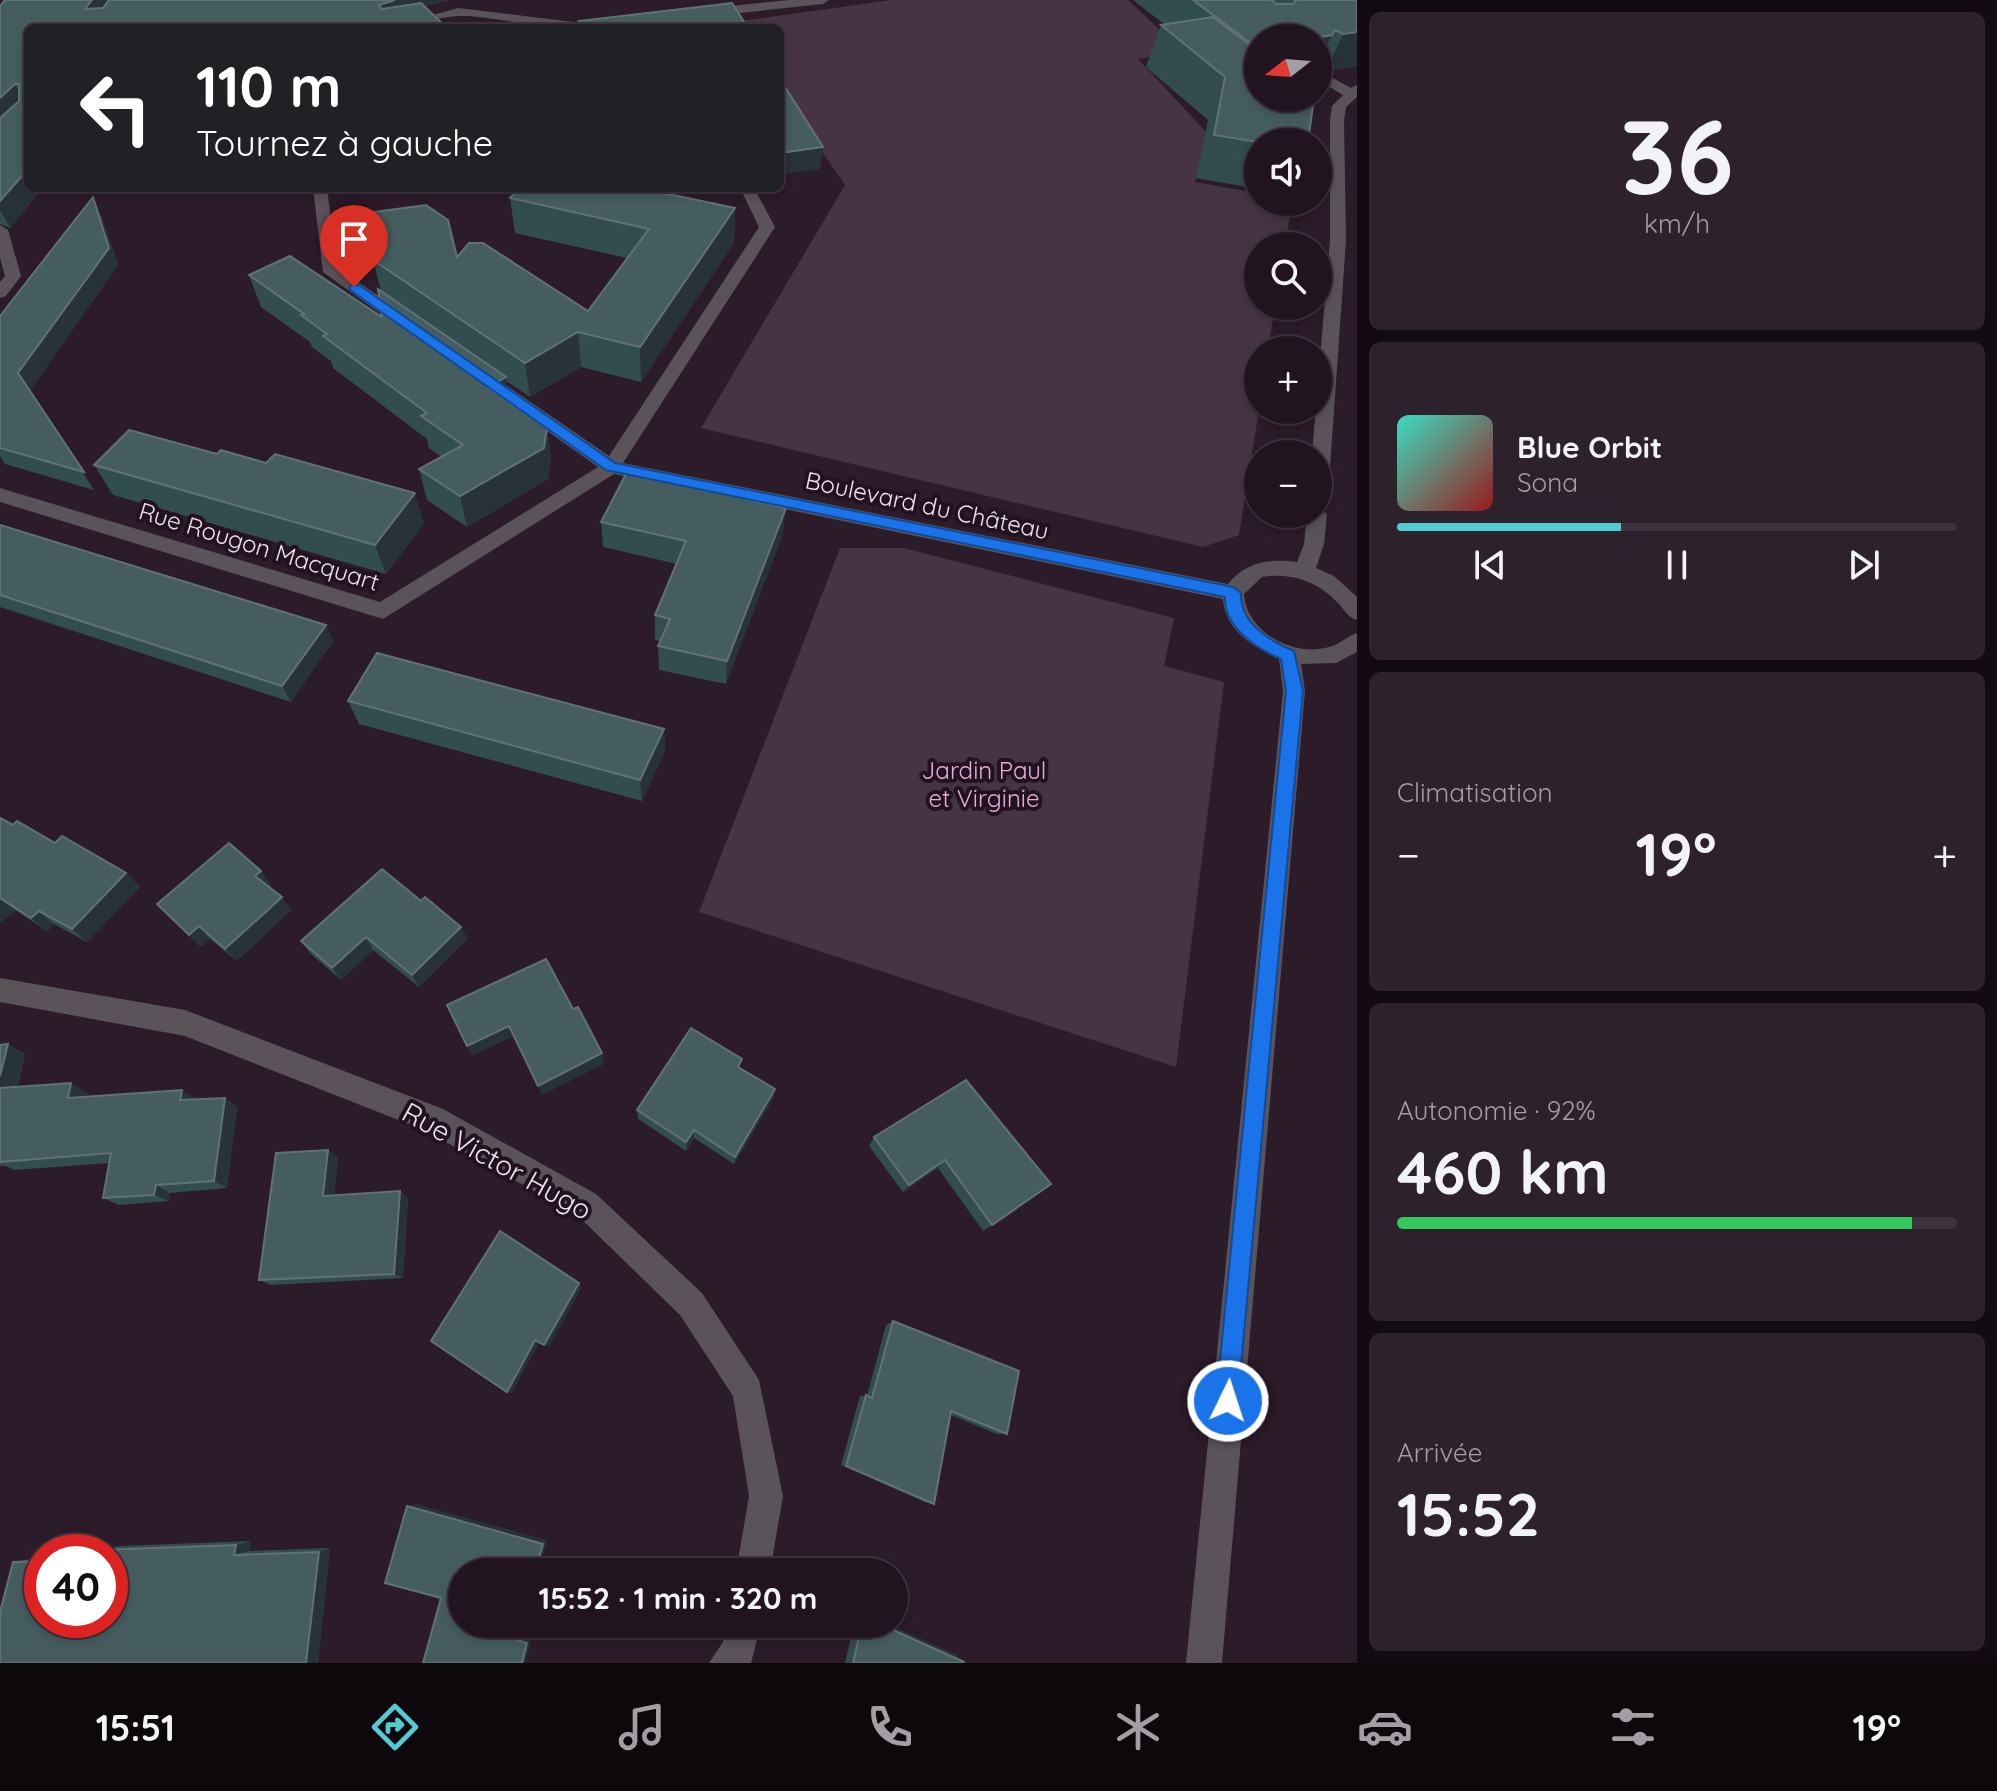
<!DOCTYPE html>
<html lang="fr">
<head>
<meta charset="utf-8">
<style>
  body { margin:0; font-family:Quicksand,sans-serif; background:#2d212c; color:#f1f3f6; height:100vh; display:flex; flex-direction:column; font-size:30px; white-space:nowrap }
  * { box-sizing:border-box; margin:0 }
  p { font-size:26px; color:#a29ea4 }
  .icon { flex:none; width:44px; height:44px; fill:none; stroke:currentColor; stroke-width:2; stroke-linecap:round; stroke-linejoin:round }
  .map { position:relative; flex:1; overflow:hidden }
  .sheet { display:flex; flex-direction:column; gap:12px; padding:12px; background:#120b11; width:640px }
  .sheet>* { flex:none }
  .guide { position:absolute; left:24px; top:24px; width:760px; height:168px; border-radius:12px; box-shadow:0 4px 12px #0003,0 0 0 2px #3e333d; background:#202124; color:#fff; overflow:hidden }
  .needle { width:52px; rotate:253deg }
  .fabs { position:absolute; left:1244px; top:24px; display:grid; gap:16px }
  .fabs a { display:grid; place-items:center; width:88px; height:88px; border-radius:50%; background:#21141f; box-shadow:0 4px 12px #0003,0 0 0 2px #3e333d; font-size:40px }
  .speed { position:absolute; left:24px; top:1534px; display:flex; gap:16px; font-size:40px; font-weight:700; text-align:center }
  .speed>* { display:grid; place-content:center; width:104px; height:104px; border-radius:50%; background:#21141f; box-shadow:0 4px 12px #0003,0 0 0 2px #3e333d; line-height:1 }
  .speed .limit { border:12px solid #d22; background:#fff; color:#111 }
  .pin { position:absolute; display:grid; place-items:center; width:68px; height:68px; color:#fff; margin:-82px -34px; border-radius:50% 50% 50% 0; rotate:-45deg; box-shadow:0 0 8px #0007 }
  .pin .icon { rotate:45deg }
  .me { position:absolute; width:88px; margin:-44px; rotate:4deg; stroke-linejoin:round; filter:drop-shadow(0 0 6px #0008) }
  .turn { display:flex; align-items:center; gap:28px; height:168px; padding:0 40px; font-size:36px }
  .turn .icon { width:104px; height:104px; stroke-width:2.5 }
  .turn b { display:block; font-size:56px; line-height:68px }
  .big { font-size:60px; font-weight:700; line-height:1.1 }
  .sheet .widget { flex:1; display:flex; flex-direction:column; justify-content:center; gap:12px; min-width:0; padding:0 28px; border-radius:12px; background:#2d212c }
  .sheet .dial { align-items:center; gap:0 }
  .dial b { font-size:104px; line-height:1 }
  .song { display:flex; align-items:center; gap:24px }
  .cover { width:96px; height:96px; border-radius:12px; background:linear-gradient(135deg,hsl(170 70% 55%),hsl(0 70% 35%)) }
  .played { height:8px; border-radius:4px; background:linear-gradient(90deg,#51ccd2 40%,#3e333d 40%) }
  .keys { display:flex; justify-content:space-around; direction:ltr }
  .heat { display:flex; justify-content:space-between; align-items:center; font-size:44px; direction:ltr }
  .charge { height:12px; border-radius:6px; background:linear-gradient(90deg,#34c759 92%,#3e333d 0) }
  .trip { position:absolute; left:448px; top:1558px; width:460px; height:80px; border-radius:40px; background:#21141f; box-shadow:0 4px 12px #0003,0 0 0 2px #3e333d; font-weight:700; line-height:80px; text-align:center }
  .menu { display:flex; height:128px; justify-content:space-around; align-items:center; background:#0d080c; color:#a29ea4 }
  .menu .icon { width:56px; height:56px }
  .menu .active { color:#51ccd2 }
  .menu b { font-size:36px; color:#f1f3f6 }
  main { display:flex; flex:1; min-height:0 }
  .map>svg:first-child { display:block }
  .green { fill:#463443 }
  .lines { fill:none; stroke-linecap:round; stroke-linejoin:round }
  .minor { fill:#5b535a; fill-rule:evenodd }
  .wall { fill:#324d4f }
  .shaded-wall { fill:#273239 }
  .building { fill:#465d60; stroke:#617276; stroke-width:2 }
  .route { fill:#1a73e8; stroke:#114b97; stroke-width:2 }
  .labels { text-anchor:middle; stroke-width:8; stroke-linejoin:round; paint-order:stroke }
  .street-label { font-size:24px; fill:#eee3ec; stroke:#221220 }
  .park-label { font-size:24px; fill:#e1add9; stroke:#221220 }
  .near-street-label { font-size:28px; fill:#eee3ec; stroke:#221220 }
</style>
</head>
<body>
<main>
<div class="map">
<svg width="1357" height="1663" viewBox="0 0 1357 1663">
  <rect width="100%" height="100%" fill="#2c1b29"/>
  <g class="green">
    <path d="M 892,0 L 1128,0 L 1183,52 L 1138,59 L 1210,136 L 1195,182 L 1258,193 L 1258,202 L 1292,202 L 1285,246 L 1258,246 L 1258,306 L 1275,306 L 1268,350 L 1258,350 L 1259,410 L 1239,535 L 1203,547 L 701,428 L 845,185 L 780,90 L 780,28 L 737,28 L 733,22 Z"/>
    <path d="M 840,548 L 904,548 L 1174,618 L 1164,666 L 1224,682 L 1176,1067 L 699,912 Z"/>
  </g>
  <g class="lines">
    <g class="minor">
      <path d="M 789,0 L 829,0 L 823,4 L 703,17 L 697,13 L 703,9 Z"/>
      <path d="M 458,8 L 574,22 L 611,18 L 617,22 C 588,43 496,14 459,16 C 434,17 411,28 386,28 Z"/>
      <path d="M 1318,70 L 1351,88 L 1357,85 L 1357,97 L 1346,107 L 1344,121 L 1346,240 L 1328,496 L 1318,503 L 1318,454 L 1312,454 L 1330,240 L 1330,121 L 1332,106 L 1343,95 L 1318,80 Z"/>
      <path d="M 313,188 L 327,188 L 337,267 L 411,319 L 411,327 L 399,327 L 323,272 Z"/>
      <path d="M 740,188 L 754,188 L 775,227 L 623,463 L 1228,584 C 1245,562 1270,558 1297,562 L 1304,544 L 1307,514 L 1318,514 L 1318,508 L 1327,514 L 1324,544 L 1316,568 L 1334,576 L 1357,597 L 1357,620 C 1347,617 1345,610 1338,603 C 1318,581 1291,572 1262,577 L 1244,594 C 1246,631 1293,658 1329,647 C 1339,645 1347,636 1357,633 L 1357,652 L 1336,663 L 1301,664 L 1305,691 L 1222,1663 L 1186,1663 L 1283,691 L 1279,659 C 1253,647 1225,630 1223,599 L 614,474 L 383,619 L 0,502 L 0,488 L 380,602 L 598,467 L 478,382 L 478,374 L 490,374 L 609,456 L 759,227 Z"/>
      <path d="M 0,225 L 8,230 L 21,276 L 6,296 L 0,298 L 0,282 L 5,276 L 0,258 Z"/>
      <path d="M 0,978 L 185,1010 L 443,1109 L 596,1194 L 702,1293 L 759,1380 L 783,1496 L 770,1572 L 736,1572 L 749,1496 L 733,1396 L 680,1315 L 576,1214 L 424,1130 L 185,1036 L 0,1002 Z"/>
      <path d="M 725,1624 L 761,1624 L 751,1663 L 709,1663 L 723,1642 Z"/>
    </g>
  </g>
  <g class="wall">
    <path d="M 5,0 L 449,0 L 424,6 L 28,28 L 28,188 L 43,188 L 10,228 L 0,224 L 0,6 Z"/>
    <path d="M 1133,0 L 1357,0 L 1357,66 L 1326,71 L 1318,67 L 1318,38 L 1258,38 L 1258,189 L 1196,178 L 1208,120 L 1146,67 L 1161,25 L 1164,24 Z"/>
    <path d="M 519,188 L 680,188 L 655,191 L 735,208 L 734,243 L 641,382 L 581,367 L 530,397 L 506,381 L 510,403 L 547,428 L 551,459 L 548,479 L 467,527 L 427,500 L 419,469 L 442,457 L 429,448 L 427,439 L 333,368 L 331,361 L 312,347 L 310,342 L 261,307 L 249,275 L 382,317 L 381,291 L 373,260 L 457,257 L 588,311 L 627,258 L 515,233 L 510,198 Z"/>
    <path d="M 101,215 L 118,265 L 30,390 L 94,490 L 5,464 L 0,456 L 0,316 Z"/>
    <path d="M 94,465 L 424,523 L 386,574 L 113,495 Z"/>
    <path d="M 601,522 L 783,533 L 726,684 L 659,670 L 658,646 L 660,641 L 655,640 L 655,615 L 677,564 L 603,547 Z"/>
    <path d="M 0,525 L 326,625 L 333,641 L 291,702 L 0,607 Z"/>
    <path d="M 348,701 L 664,729 L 665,751 L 642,801 L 359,724 Z"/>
    <path d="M 0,818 L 13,825 L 126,873 L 140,887 L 87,942 L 54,924 L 47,931 L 15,910 L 1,923 L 0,922 Z"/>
    <path d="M 261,871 L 271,885 L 269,887 L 291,910 L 237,961 L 210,939 L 201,947 L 157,904 Z"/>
    <path d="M 421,901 L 461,927 L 467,939 L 419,987 L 373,950 L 341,980 L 311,954 L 301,941 Z"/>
    <path d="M 8,1044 L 25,1054 L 18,1087 L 87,1093 L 87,1097 L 195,1100 L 225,1098 L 237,1107 L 227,1188 L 170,1193 L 169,1201 L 119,1205 L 103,1198 L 110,1163 L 14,1170 L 6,1166 L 0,1166 L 0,1045 Z"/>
    <path d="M 741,1068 L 775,1089 L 773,1099 L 734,1164 L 694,1138 L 686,1151 L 638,1119 L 637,1110 Z"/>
    <path d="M 874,1137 L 1051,1184 L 983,1231 L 938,1168 L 903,1192 L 869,1146 Z"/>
    <path d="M 328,1150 L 338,1158 L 334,1195 L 400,1191 L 408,1198 L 403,1278 L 271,1285 L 259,1280 Z"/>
    <path d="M 893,1321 L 1007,1434 L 997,1434 L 951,1415 L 934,1504 L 925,1502 L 841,1465 L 860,1396 L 867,1396 L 886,1325 Z"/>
    <path d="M 251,1541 L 249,1551 L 330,1548 L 318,1663 L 0,1663 L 13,1562 L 42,1557 L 42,1620 L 110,1620 L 100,1550 L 119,1546 Z"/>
    <path d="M 854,1624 L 887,1624 L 955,1654 L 964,1663 L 845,1663 Z"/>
  </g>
  <g class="shaded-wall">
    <path d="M 92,0 L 117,0 L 96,28 L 85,9 Z"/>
    <path d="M 395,0 L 449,0 L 414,8 L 383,26 L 379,5 Z"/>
    <path d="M 1357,32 L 1357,66 L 1326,71 L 1343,34 Z"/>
    <path d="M 1332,35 L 1318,66 L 1318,38 Z"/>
    <path d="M 15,84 L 26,106 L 0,131 L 0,98 Z"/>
    <path d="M 823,147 L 820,169 L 780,175 L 780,153 Z"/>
    <path d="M 28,169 L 28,188 L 43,188 L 10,228 L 0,210 L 0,201 Z"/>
    <path d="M 204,188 L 215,188 L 207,194 Z"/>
    <path d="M 589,188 L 680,188 L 589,200 Z"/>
    <path d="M 93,197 L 101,215 L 118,265 L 30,391 L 18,373 Z"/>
    <path d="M 735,208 L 734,243 L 641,382 L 640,347 Z"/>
    <path d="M 578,332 L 581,367 L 530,397 L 525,363 Z"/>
    <path d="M 506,377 L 511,409 L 488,388 Z"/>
    <path d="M 547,428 L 551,459 L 548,479 L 467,527 L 460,496 Z"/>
    <path d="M 415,493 L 424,523 L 386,574 L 375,545 Z"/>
    <path d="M 786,508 L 783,533 L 726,684 L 727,661 Z"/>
    <path d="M 326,625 L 333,641 L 291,702 L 282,686 Z"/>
    <path d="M 664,729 L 665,751 L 642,801 L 640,780 Z"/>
    <path d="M 261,871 L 271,885 L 266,889 L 255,876 Z"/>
    <path d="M 126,873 L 140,887 L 87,942 L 72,929 Z"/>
    <path d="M 282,897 L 291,910 L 237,961 L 225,949 Z"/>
    <path d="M 0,898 L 15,910 L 1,923 L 0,922 Z"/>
    <path d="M 39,911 L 54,924 L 47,931 L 31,918 Z"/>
    <path d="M 199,926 L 210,939 L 201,947 L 189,935 Z"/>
    <path d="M 461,927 L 467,939 L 419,987 L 412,975 Z"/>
    <path d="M 366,937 L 373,950 L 341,980 L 332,968 Z"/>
    <path d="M 509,1026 L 514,1036 L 472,1056 L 467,1046 Z"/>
    <path d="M 8,1044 L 25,1054 L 15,1098 L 0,1090 L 0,1076 Z"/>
    <path d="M 602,1053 L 604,1064 L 542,1095 L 538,1086 Z"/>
    <path d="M 71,1083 L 87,1093 L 84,1108 L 68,1098 Z"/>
    <path d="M 775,1089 L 773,1099 L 734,1164 L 735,1157 Z"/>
    <path d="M 182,1090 L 195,1099 L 193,1110 L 180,1100 Z"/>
    <path d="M 225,1098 L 237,1107 L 227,1188 L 214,1181 Z"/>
    <path d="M 694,1130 L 694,1138 L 686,1151 L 686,1142 Z"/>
    <path d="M 328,1150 L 338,1158 L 333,1202 L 323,1196 Z"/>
    <path d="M 945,1160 L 938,1168 L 903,1192 L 909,1185 Z"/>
    <path d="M 156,1185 L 170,1193 L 169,1201 L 154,1195 Z"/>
    <path d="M 400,1191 L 408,1198 L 403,1278 L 394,1274 Z"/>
    <path d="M 579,1283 L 582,1287 L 549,1347 L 544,1345 Z"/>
    <path d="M 535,1340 L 539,1343 L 512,1393 L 507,1392 Z"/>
    <path d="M 416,1504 L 547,1540 L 539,1572 L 535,1572 L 407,1506 Z"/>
    <path d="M 251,1541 L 249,1551 L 234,1555 L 236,1545 Z"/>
    <path d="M 330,1548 L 318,1663 L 306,1663 L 319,1552 Z"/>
    <path d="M 521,1624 L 525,1624 L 523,1633 L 532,1636 L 525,1663 L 522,1663 L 517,1640 Z"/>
    <path d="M 880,1624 L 887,1624 L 955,1654 L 964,1662 Z"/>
  </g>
  <g class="building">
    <path d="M 5,0 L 92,0 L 85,9 L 103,8 L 109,0 L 395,0 L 379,5 L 382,9 L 421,3 L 447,28 L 28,28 L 28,169 L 0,201 L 0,118 L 19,101 L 19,84 L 15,84 L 0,98 L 0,6 Z"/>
    <path d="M 1193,0 L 1272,0 L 1276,4 L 1293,4 L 1296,1 L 1294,0 L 1357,0 L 1357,32 L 1343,34 L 1335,30 L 1332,35 L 1315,38 L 1258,38 L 1258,47 L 1256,47 Z"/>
    <path d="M 732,3 L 748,28 L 584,28 L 579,21 Z"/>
    <path d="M 1213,17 L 1258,51 L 1258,98 L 1314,98 L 1308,142 L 1258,142 L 1214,135 L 1225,77 L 1161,25 Z"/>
    <path d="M 780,79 L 823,147 L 780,153 Z"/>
    <path d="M 519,188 L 640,188 L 735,208 L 640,347 L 578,332 L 525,363 L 373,260 L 366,213 L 426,205 L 448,220 L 457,257 L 469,243 L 483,243 L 588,311 L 649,229 L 510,198 Z"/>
    <path d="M 93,197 L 109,248 L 18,373 L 84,472 L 0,448 L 0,316 Z"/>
    <path d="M 290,256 L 382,317 L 378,289 L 506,377 L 488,388 L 547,428 L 544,448 L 460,496 L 419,469 L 463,445 L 421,416 L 427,413 L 323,336 L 327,334 L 301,315 L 304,314 L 249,275 Z"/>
    <path d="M 129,430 L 217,454 L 221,450 L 266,463 L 275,454 L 415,493 L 375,545 L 94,465 Z"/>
    <path d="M 627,472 L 786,508 L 727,661 L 658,646 L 670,619 L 655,615 L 686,541 L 601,522 Z"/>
    <path d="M 0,525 L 326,625 L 282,686 L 0,595 Z"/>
    <path d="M 377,653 L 664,729 L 640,780 L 348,701 Z"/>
    <path d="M 0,818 L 13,825 L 17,821 L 55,843 L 62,836 L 126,873 L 72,929 L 39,911 L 31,918 L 0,898 Z"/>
    <path d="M 229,843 L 261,871 L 255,876 L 282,897 L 225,949 L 199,926 L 189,935 L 157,904 Z"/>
    <path d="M 382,869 L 421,901 L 425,897 L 461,927 L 412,975 L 366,937 L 332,968 L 301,941 Z"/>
    <path d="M 546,959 L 573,1009 L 578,1007 L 602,1053 L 538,1086 L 509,1026 L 467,1046 L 447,1005 Z"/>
    <path d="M 691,1028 L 742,1059 L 738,1067 L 775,1089 L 735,1157 L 694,1130 L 686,1142 L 637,1110 Z"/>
    <path d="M 8,1044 L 0,1076 L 0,1045 Z"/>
    <path d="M 966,1080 L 1051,1184 L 992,1225 L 945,1160 L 909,1185 L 874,1137 Z"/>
    <path d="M 71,1083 L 68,1098 L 182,1090 L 180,1100 L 225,1098 L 214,1181 L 156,1185 L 154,1195 L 103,1198 L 111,1153 L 0,1162 L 0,1088 Z"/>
    <path d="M 328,1150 L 323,1196 L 400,1191 L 394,1274 L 259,1280 L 276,1153 Z"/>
    <path d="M 500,1231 L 579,1283 L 544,1345 L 535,1340 L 507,1392 L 431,1341 Z"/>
    <path d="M 893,1321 L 1019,1371 L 1007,1434 L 951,1411 L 934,1504 L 846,1466 L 866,1395 L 872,1398 Z"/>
    <path d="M 407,1506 L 543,1544 L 535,1572 L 462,1572 L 462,1624 L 521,1624 L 517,1640 L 527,1643 L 522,1663 L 423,1663 L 441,1598 L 385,1583 Z"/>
    <path d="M 236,1545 L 234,1555 L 319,1552 L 306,1663 L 0,1663 L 0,1612 L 13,1562 L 42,1561 L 42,1620 L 110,1620 L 110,1552 L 99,1552 L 100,1550 Z"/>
    <path d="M 862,1624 L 880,1624 L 964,1662 L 964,1663 L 853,1663 Z"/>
  </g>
  <path class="route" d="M 350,285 L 359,285 L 615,463 L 1233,587 L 1241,593 C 1240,623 1268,640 1294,651 L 1303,691 L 1237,1409 L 1228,1413 L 1220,1409 L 1216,1401 L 1286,691 L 1281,659 C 1256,648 1224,627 1225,597 L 606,470 L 350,290 Z"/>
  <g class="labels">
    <g class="street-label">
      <text transform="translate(927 506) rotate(12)" y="8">Boulevard du Château</text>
      <text transform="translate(259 547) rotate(17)" y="8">Rue Rougon Macquart</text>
    </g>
    <g class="park-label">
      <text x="984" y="779">Jardin Paul<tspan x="984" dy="28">et Virginie</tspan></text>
    </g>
    <g class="near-street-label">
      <text transform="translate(497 1161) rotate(29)" y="10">Rue Victor Hugo</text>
    </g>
  </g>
</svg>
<div class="fabs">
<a><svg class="needle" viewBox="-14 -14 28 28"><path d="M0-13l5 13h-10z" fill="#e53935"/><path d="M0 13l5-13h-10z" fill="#a29ea4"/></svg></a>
<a><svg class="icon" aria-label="sound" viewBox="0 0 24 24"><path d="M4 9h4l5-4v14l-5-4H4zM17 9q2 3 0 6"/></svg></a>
<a><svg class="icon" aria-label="search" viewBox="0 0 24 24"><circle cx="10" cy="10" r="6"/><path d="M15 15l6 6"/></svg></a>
<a>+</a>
<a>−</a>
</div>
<div class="speed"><div class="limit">40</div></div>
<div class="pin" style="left:354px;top:287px;background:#d93025"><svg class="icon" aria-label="arrive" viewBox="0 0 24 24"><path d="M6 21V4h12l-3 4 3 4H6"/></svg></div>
<svg class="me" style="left:1228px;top:1401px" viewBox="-20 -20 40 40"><circle r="17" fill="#1a73e8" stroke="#fff" stroke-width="3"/><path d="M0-11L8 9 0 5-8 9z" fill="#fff"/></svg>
<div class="trip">15:52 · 1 min · 320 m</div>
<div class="guide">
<div class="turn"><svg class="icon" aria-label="left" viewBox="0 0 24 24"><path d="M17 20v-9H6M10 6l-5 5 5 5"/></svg><div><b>110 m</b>Tournez à gauche</div></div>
</div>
</div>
<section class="sheet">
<div class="widget dial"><b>36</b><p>km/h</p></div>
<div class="widget">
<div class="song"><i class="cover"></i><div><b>Blue Orbit</b><p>Sona</p></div></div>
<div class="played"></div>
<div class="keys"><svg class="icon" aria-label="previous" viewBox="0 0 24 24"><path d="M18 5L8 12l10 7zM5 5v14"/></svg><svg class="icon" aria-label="pause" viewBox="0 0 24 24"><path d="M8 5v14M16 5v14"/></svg><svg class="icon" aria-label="next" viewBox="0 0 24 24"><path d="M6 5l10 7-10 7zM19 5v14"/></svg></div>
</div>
<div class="widget"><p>Climatisation</p>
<div class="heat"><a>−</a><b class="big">19°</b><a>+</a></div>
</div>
<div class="widget"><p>Autonomie · 92%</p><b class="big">460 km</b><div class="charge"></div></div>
<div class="widget"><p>Arrivée</p><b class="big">15:52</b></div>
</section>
</main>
<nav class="menu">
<b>15:51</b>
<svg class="icon active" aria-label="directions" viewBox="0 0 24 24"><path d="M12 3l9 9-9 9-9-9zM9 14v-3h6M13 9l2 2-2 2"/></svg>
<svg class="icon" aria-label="music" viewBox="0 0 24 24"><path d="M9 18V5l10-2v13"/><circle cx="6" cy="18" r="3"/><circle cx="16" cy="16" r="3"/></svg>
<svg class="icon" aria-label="phone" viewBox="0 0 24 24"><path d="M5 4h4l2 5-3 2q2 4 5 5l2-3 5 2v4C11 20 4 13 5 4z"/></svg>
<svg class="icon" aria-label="climate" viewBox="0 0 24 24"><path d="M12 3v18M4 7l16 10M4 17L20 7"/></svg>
<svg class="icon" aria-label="car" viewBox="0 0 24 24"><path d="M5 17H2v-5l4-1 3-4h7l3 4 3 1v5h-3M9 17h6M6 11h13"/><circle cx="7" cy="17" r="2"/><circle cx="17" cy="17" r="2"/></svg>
<svg class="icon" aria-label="filters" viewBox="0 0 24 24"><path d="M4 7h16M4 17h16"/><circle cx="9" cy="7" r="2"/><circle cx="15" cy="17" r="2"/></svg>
<b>19°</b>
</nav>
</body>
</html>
